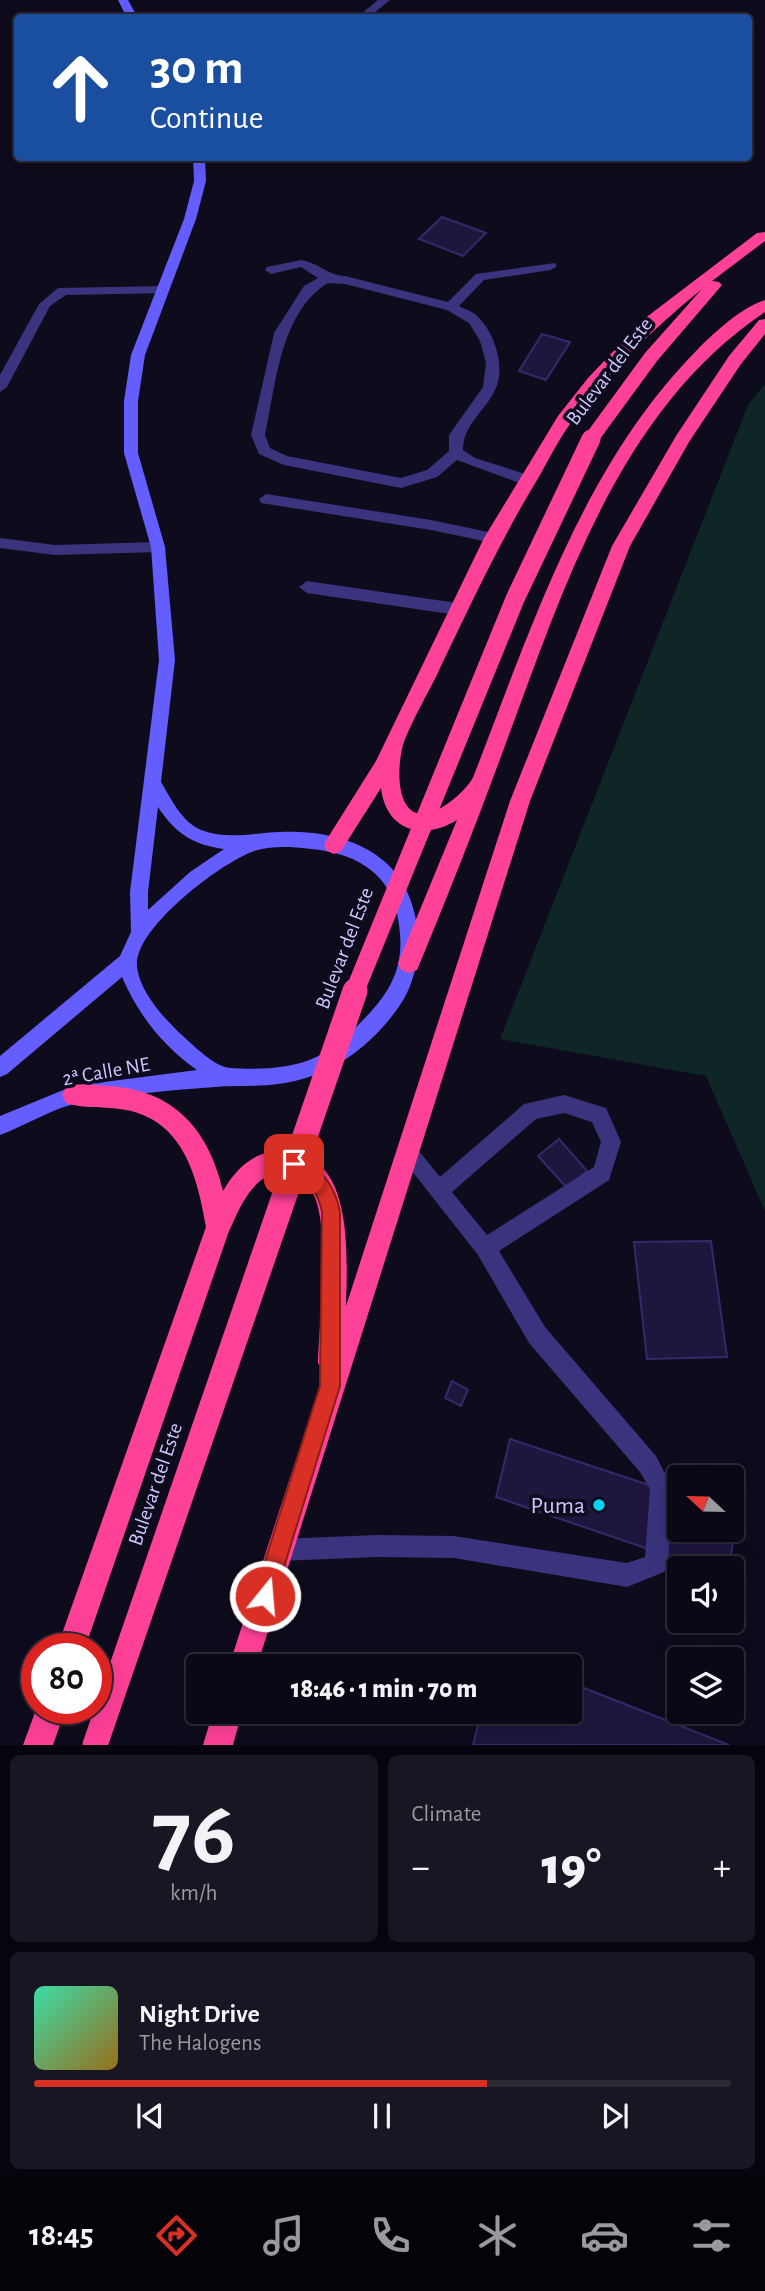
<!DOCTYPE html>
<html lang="en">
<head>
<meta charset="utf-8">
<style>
  body { margin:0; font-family:"Alegreya Sans",sans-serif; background:#181622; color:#f1f3f6; height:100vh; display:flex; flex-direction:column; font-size:26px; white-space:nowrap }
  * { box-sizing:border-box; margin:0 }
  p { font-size:23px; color:#999aa0 }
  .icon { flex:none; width:38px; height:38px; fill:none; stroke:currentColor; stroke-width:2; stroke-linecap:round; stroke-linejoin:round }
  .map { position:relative; height:1745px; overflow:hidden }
  .drawer { display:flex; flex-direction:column; gap:10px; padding:10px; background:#06040c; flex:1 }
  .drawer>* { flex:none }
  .guide { position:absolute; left:14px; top:14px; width:738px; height:147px; border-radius:7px; box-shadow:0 7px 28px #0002,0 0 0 2px #2a2934; background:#1a4fa0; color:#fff; overflow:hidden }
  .needle { width:46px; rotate:292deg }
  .controls { position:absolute; left:667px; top:1465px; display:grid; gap:14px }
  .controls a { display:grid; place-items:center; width:77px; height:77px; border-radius:7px; background:#0a0815; box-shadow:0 7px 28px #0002,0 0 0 2px #2a2934; font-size:35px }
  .speed { position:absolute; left:21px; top:1633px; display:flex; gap:14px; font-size:35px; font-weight:700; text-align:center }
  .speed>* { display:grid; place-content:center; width:91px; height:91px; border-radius:50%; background:#0a0815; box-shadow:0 7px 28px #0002,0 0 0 2px #2a2934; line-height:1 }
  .speed .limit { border:10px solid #d22; background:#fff; color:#111 }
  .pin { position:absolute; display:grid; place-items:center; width:60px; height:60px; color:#fff; margin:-30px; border-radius:14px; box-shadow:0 4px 10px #0006 }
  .me { position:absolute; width:77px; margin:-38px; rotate:17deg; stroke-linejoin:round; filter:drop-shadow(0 0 5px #0008) }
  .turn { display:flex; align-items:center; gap:24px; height:147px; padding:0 21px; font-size:32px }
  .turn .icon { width:91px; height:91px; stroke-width:2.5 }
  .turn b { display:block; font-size:49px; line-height:60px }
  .big { font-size:52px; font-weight:800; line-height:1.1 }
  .drawer .widget { flex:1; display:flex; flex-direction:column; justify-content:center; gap:10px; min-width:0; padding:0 24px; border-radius:10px; background:#181622 }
  .drawer .dial { align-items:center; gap:0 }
  .dial b { font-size:91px; line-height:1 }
  .song { display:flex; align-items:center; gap:21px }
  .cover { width:84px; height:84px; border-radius:10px; background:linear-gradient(135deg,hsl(160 70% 55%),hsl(40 70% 35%)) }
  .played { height:7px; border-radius:4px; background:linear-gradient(90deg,#d93025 65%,#2a2934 65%) }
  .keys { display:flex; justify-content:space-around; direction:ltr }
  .heat { display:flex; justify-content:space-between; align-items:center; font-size:38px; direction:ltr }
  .drawer .tiles { flex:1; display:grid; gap:10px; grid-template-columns:1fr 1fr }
  .widget:last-child { grid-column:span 2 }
  .trip { position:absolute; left:186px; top:1654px; width:396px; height:70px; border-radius:7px; background:#0a0815; box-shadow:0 7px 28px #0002,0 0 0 2px #2a2934; font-weight:800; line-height:70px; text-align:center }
  .dock { display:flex; height:112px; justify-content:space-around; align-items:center; background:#040308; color:#999aa0 }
  .dock .icon { width:49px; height:49px }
  .dock .current { color:#d93025 }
  .dock b { font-size:32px; color:#f1f3f6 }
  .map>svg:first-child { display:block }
  .green { fill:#0e2626 }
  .building { fill:#1f163d; stroke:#36286a; stroke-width:2 }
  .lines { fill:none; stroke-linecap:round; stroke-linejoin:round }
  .lane { fill:#39347d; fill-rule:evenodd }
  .street { fill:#39347d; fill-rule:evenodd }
  .secondary { fill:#645dff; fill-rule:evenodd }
  .highway { fill:#ff4198; fill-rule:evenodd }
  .highway-bridge-far1 { stroke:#ff4198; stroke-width:19 }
  .highway-bridge { stroke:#ff4198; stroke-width:25 }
  .route { fill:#d93025; stroke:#8d1f18; stroke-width:2 }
  .poi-dot { fill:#00d3f1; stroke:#0e0b1c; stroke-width:2.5 }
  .labels { text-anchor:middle; stroke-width:7; stroke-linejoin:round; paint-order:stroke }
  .street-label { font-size:21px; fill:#cec6ff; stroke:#0e0b1c }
  .near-poi-label { font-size:24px; fill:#cec6ff; stroke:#0e0b1c; text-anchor:end }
</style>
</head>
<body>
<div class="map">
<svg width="765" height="1745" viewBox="0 0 765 1745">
  <rect width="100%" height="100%" fill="#0e0b1c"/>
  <path class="green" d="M 765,384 L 765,1211 L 706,1076 L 500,1039 L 748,405 Z"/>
  <g class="building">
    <path d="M 442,217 L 486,233 L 463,256 L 419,239 Z"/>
    <path d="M 542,334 L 570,342 L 546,380 L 519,371 Z"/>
    <path d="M 559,1139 L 587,1171 L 567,1188 L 538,1156 Z"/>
    <path d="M 711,1241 L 727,1357 L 647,1359 L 634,1242 Z"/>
    <path d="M 452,1381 L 468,1390 L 461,1406 L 445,1398 Z"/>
    <path d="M 510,1439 L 679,1495 L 679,1530 L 732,1530 L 732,1513 L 737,1514 L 729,1568 L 704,1568 L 496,1497 Z"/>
    <path d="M 584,1688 L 729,1745 L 473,1745 L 481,1712 L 569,1712 L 569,1700 L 580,1704 Z"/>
  </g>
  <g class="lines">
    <g class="lane">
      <path d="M 378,0 L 390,0 L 368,18 L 356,18 Z"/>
      <path d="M 301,260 C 319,263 327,275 345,276 L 448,302 L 476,274 L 555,263 L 557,266 L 551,270 L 484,280 L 459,306 C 465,309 474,312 478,317 C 495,333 505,367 496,388 C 486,411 463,424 463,450 L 475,458 L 532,476 L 532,484 L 522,484 L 457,460 L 437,477 L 401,488 L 284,465 L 259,454 L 251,435 L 274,333 L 304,286 L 318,278 L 301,267 L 271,274 L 265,270 L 267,267 ZM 328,283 L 345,284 L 447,310 L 469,323 L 480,341 L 486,362 L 483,387 L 449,435 L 449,451 L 427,470 L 401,478 L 287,456 L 270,448 L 265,435 C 276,385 280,312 328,283 Z"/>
      <path d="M 163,286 L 169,290 L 168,293 L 66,295 L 50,306 L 7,387 L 0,392 L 0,375 L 39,304 L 58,288 Z"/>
      <path d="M 266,494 L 431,520 L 493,533 L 500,538 L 493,543 L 431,530 L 261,503 L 259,499 Z"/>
      <path d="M 307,581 L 457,603 L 465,609 L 457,615 L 307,593 L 299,587 Z"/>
      <path d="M 564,1095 L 606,1108 L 621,1142 L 609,1180 L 499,1251 L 545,1327 L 656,1456 L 672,1487 L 668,1564 L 664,1572 L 627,1587 L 454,1558 L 377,1557 L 279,1561 L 271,1558 L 268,1550 L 271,1542 L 279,1539 L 377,1535 L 454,1536 L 627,1563 L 645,1557 L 650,1489 L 640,1472 L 529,1343 L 478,1255 L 397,1152 L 400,1145 L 407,1142 L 414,1145 L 440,1177 L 524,1104 ZM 564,1113 L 592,1122 L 601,1142 L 594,1167 L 487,1235 L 452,1192 L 536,1119 Z"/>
    </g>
    <path class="street" d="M 0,538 L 55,545 L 158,542 L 165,547 L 158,552 L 55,555 L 0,548 Z"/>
    <g class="secondary">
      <path d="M 118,0 L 128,0 L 138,18 L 127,18 Z"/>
      <path d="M 193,158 L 205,158 L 206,181 L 196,219 L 145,355 L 138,401 L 138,453 L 165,547 L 175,660 L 161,782 C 171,799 182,822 201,830 C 227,840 253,833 280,832 C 341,830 401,850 415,915 C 421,945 418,976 402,1002 C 374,1045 330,1078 278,1084 C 257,1087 236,1085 215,1087 C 172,1090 126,1094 83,1102 C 54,1107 27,1125 0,1135 L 0,1116 L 73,1086 L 197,1070 C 163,1046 139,1016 122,977 L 7,1074 L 0,1077 L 0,1056 L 120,956 L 131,932 L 130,892 L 159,660 L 151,547 L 124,453 L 124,401 L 131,355 L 184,219 L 194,181 ZM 158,807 C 175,833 193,845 224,849 L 190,872 L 148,910 L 148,892 ZM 291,847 C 315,849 341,851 362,864 C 382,876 392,892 397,914 C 408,965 392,992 356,1027 C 343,1039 330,1051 314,1058 C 290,1069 256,1070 230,1068 C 215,1067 194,1046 183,1036 C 165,1020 139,991 137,966 C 134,928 222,862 254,851 C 266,847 279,847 291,847 Z"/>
    </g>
    <g class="highway">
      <path d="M 765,232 L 765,241 L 712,281 L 719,282 L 722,285 L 657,361 L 597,443 L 585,443 L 583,439 L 585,435 L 645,353 L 702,289 C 654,328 610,370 573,420 C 560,437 550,457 540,475 C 502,537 472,602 440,668 C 431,689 407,728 402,749 C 398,766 395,811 421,814 C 438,816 469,789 474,775 C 532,626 583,465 698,349 C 716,331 741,308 765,300 L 765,312 C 618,410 562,593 503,751 C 477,822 449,893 420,963 L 417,970 L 409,973 L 401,970 L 398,963 L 457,820 C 423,841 386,831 381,788 L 341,851 L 334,854 L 327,851 L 324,845 L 327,839 L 376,761 L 484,538 L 558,416 L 588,378 L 644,319 L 757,233 Z"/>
      <path d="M 765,319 L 765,334 L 741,364 L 689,442 L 630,546 L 530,801 L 257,1666 L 229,1666 L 324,1373 L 318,1363 C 319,1325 330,1227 314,1196 C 308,1183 294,1174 280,1174 C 252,1174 239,1210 229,1231 L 85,1648 L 57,1648 L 206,1227 C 197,1174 182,1117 120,1109 C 102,1106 83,1109 66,1103 L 62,1095 L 66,1087 C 79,1082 95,1085 109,1086 C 174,1090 209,1130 223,1191 C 235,1170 252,1153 276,1151 C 356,1145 347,1256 346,1306 L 510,801 L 612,546 L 676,436 L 729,356 L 759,320 Z"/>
      <path d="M 37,1707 L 66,1708 L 53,1745 L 23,1745 Z"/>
      <path d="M 213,1712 L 242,1712 L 233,1745 L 203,1745 Z"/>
    </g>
    <path class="highway-bridge-far1" d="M 354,993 L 515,599 L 591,439"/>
    <path class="highway-bridge" d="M 95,1745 L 355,991"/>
  </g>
  <path class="route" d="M 294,1155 C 320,1166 335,1184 340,1212 L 340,1386 L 275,1596 L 272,1604 L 265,1607 L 257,1604 L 254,1596 L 320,1386 L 322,1212 C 315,1176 293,1184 285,1164 L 287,1158 Z"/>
  <circle class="poi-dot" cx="599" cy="1505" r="7"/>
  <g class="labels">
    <g class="street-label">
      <text transform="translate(609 371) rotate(-53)" y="7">Bulevar del Este</text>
      <text transform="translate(344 948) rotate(-69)" y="7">Bulevar del Este</text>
      <text transform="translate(106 1071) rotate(-10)" y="7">2ª Calle NE</text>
      <text transform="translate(155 1484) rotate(-71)" y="7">Bulevar del Este</text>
    </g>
    <g class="near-poi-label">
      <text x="585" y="1513">Puma</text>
    </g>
  </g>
</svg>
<div class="controls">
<a><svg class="needle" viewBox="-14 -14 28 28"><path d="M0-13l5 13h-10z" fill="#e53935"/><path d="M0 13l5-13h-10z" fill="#999aa0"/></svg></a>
<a><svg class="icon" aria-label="sound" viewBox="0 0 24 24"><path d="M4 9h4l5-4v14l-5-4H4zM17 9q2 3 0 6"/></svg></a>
<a><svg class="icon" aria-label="layers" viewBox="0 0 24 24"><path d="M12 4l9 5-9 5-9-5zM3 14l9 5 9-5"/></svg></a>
</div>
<div class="speed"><div class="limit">80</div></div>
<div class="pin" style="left:294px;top:1164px;background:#d93025"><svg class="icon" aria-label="arrive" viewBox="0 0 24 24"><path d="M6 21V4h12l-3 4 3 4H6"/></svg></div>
<svg class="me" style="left:265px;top:1596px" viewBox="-20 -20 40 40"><circle r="17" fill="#d93025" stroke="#fff" stroke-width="3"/><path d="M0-11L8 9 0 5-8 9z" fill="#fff"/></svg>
<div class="trip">18:46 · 1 min · 70 m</div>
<div class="guide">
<div class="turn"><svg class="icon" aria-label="ahead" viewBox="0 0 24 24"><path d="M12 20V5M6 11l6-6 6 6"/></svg><div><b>30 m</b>Continue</div></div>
</div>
</div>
<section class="drawer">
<div class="tiles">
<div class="widget dial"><b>76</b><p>km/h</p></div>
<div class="widget"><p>Climate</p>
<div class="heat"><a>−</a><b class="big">19°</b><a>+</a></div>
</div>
<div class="widget">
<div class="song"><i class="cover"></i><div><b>Night Drive</b><p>The Halogens</p></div></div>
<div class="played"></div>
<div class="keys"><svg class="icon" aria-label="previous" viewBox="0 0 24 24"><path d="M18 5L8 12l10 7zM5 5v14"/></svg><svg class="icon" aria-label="pause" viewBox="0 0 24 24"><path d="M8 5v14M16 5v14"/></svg><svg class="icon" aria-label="next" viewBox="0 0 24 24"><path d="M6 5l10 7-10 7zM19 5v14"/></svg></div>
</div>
</div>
</section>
<nav class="dock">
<b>18:45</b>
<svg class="icon current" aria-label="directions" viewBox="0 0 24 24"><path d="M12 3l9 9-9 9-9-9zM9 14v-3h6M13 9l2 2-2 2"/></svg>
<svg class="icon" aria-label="music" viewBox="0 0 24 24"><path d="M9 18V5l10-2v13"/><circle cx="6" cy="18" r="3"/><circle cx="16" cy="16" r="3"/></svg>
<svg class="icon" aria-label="phone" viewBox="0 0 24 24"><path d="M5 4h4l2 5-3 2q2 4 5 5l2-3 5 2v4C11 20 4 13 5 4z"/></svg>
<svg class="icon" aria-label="climate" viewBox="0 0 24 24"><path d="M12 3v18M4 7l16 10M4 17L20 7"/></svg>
<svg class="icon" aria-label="car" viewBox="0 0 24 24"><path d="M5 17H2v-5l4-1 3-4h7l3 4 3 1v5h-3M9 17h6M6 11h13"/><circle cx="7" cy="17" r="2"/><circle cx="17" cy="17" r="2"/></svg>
<svg class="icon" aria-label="filters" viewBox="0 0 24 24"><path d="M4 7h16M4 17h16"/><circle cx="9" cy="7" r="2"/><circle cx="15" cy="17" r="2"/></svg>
</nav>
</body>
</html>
